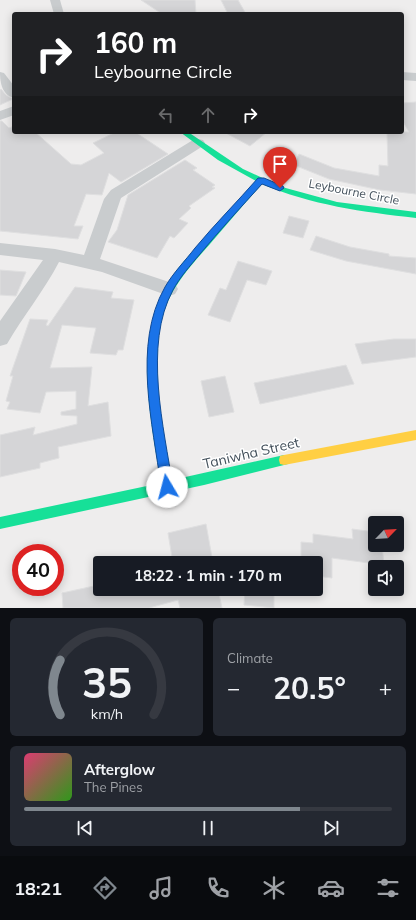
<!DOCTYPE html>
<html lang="en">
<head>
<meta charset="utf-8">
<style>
  body { margin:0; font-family:Mulish,sans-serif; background:#242831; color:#f1f3f6; height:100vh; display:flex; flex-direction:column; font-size:15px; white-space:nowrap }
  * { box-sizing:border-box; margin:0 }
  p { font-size:13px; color:#9ea1a6 }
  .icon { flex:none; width:22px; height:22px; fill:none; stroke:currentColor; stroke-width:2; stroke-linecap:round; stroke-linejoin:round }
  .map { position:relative; height:608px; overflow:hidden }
  .sheet { display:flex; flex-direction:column; gap:10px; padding:10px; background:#0d0f14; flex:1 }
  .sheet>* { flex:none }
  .banner { position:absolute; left:12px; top:12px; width:392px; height:122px; border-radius:4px; box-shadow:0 2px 10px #0003; background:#202124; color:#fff; overflow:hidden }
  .needle { width:26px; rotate:65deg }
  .buttons { position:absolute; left:368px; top:516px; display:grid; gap:8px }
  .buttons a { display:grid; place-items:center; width:36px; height:36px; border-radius:4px; background:#171b24; box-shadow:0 2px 10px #0003; font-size:20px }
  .speed { position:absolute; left:12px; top:544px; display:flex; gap:8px; font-size:20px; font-weight:700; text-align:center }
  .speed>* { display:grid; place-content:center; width:52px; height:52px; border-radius:50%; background:#171b24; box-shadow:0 2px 10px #0003; line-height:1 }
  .speed .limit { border:6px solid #d22; background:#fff; color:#111 }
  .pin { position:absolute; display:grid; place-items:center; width:34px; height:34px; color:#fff; margin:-41px -17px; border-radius:50% 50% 50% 0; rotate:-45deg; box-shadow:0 0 4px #0007 }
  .pin .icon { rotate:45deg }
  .me { position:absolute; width:44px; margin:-22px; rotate:352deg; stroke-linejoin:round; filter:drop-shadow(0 0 3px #0008) }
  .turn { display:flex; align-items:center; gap:14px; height:84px; padding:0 16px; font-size:18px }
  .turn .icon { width:52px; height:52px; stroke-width:2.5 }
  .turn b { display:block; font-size:28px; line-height:34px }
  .lanes { display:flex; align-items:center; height:38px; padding:0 16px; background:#0003; justify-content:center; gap:20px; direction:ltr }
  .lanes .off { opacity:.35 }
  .big { font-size:30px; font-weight:700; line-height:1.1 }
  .sheet .widget { flex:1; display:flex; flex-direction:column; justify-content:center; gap:6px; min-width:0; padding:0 14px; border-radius:6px; background:#242831 }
  .sheet .dial { align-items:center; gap:0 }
  .dial svg { height:104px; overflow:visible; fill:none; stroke:#363941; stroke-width:7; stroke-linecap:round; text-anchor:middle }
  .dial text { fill:#f1f3f6; stroke:none }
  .song { display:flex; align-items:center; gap:12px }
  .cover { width:48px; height:48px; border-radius:6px; background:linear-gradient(135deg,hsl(340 70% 55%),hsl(110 70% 35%)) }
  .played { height:4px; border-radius:2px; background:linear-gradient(90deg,#7f878e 75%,#363941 75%) }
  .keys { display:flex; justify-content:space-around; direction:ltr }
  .heat { display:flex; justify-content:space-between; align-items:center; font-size:22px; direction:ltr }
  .sheet .tiles { flex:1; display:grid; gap:10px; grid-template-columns:1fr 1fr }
  .widget:last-child { grid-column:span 2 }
  .trip { position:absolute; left:93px; top:556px; width:230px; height:40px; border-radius:4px; background:#171b24; box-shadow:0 2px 10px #0003; font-weight:700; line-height:40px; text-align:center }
  .tabs { display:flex; height:64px; justify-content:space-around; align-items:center; background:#090b0e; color:#9ea1a6 }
  .tabs .icon { width:28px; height:28px }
  .tabs .on { color:#7f878e }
  .tabs b { font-size:18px; color:#f1f3f6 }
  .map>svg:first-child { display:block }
  .building { fill:#d5d5d7; stroke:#dfdfe0 }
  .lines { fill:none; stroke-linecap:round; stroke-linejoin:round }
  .street { fill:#c9ccce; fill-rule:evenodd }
  .fast { fill:#16e098; fill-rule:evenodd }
  .slow { fill:#ffcf43; fill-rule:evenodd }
  .route { fill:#1a73e8; stroke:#114b97 }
  .labels { text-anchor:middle; stroke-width:3; stroke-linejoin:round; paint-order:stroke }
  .street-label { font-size:12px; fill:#43505b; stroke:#fff }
  .near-street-label { font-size:14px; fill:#43505b; stroke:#fff }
</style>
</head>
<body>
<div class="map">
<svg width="416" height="608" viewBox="0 0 416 608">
  <rect width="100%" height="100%" fill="#eeeded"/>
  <g class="building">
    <path d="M 141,0 L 195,0 L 196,14 L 162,14 Z"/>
    <path d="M 221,0 L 238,0 L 246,14 L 228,14 Z"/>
    <path d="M 1,89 L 6,95 L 13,99 L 0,105 L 0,90 Z"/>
    <path d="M 416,102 L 416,194 L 380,190 L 329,179 L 294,165 L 299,154 L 334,168 L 379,176 L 379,165 L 388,166 L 387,132 L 409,132 L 402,120 L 402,103 Z"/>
    <path d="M 0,121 L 2,121 L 9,128 L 14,126 L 14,132 L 35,132 L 71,164 L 81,165 L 104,153 L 93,143 L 116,132 L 135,132 L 168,154 L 121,182 L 109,173 L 102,195 L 86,194 L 74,226 L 83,226 L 78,239 L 0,231 Z"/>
    <path d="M 224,132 L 267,132 L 250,146 Z"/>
    <path d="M 185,160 L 197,168 L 193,170 L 215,185 L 212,187 L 215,188 L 189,206 L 191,208 L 179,219 L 188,223 L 174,238 L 170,236 L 157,258 L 108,242 L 117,230 L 128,195 Z"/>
    <path d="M 289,216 L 309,221 L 303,238 L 283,233 Z"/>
    <path d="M 316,236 L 350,247 L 389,254 L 389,256 L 416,258 L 416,274 L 346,261 L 310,250 Z"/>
    <path d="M 238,261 L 272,271 L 266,285 L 247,280 L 230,322 L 208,315 L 220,288 L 226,290 Z"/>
    <path d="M 0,270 L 26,272 L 16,296 L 0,295 Z"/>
    <path d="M 75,287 L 113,292 L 111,298 L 134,300 L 123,350 L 118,350 L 116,355 L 90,353 L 96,328 L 62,325 L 50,368 L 92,367 L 88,406 L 108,402 L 111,436 L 58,447 L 59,458 L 40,463 L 40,468 L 0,477 L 0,435 L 35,427 L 33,435 L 77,424 L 77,416 L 61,415 L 61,412 L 76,409 L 76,391 L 46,392 L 40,413 L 7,409 L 10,402 L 6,401 L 13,376 L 10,376 L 30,319 L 48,320 L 46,325 L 48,326 Z"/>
    <path d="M 394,339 L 416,339 L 416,357 L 362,364 L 355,344 Z"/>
    <path d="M 346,365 L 354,384 L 260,404 L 254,383 Z"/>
    <path d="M 225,376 L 234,412 L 209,417 L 201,381 Z"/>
    <path d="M 206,524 L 213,563 L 173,563 L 168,533 Z"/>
    <path d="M 352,529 L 375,532 L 375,545 L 382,545 L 384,565 L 332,558 L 332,578 L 316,576 L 316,563 L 301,563 L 301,542 L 313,543 L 313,534 L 353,539 Z"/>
    <path d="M 94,586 L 94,589 L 218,589 L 222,608 L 180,608 L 178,600 L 149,608 L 63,608 L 62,593 Z"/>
    <path d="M 245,589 L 274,589 L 274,608 L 244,605 Z"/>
  </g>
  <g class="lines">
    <g class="street">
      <path d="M 50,0 L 60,0 L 64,14 L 54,14 Z"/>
      <path d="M 0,72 L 4,73 L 14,86 L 14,98 C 2,95 0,83 0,72 Z"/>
      <path d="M 402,72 L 416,73 L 416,81 L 402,80 Z"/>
      <path d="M 14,106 L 14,115 L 0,120 L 0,111 Z"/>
      <path d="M 198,139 L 203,140 L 205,143 L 203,146 L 121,198 L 100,259 L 175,284 L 178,289 L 175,294 L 169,296 L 102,272 L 59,262 C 44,291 23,316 7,344 L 0,346 L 0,321 L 43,260 L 0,255 L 0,243 L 55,249 L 84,255 L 104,199 L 111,190 L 193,140 Z"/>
    </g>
    <path class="fast" d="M 180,132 L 188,132 L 243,169 L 282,187 L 337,202 L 416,212 L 416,218 C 363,212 311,205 262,184 C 244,204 227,224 210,244 C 195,261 180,277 170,297 C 145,347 163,427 172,480 L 284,455 L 288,456 L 289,460 L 288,464 L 204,485 L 0,529 L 0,517 L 161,483 C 150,415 131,333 175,273 C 182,262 192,253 201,243 C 219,222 237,202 256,181 L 218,160 Z"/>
    <path class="slow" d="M 416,430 L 416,440 L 284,465 L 280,464 L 279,460 L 280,456 L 284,455 Z"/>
  </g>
  <path class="route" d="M 258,178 L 264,178 L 283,186 L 284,188 L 280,191 L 262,184 C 241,207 220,230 200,254 C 190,266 180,277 173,290 C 143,345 164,428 173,487 L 171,491 L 167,492 L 163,491 L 161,487 C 153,424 132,345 165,287 C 173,273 185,261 195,248 C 215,224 237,202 258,178 Z"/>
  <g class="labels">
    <g class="street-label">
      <text transform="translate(354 192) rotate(11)" y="4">Leybourne Circle</text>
    </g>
    <g class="near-street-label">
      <text transform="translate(251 453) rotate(-13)" y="5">Taniwha Street</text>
    </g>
  </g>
</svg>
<div class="buttons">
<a><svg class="needle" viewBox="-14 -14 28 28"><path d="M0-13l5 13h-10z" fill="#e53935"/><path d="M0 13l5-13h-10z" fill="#9ea1a6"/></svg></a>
<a><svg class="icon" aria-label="sound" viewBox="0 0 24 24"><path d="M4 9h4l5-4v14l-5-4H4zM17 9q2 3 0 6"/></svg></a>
</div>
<div class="speed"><div class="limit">40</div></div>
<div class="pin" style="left:280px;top:188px;background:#d93025"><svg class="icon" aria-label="arrive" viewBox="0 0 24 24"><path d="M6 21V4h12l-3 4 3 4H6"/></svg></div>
<svg class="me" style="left:167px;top:487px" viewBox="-20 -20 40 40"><circle r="19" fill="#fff"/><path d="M0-13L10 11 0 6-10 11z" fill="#1a73e8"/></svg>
<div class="trip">18:22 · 1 min · 170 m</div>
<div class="banner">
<div class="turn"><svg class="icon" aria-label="right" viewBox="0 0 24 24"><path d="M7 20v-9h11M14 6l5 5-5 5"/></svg><div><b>160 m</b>Leybourne Circle</div></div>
<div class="lanes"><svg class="icon off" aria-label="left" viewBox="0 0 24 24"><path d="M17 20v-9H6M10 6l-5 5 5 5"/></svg><svg class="icon off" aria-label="ahead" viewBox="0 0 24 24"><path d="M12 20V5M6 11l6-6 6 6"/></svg><svg class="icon" aria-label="right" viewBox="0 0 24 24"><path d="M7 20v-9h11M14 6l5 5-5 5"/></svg></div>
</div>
</div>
<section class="sheet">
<div class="tiles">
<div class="widget dial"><svg viewBox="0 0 100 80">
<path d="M14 69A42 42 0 1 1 86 69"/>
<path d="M14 69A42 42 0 0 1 14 27" stroke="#7f878e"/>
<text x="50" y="56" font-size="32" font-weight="700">35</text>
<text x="50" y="72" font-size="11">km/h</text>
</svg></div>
<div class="widget"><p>Climate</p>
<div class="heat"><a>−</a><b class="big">20.5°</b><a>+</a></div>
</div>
<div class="widget">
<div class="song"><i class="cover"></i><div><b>Afterglow</b><p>The Pines</p></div></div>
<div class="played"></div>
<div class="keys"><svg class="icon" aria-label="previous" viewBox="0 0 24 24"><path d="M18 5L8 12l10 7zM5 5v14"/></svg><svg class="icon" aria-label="pause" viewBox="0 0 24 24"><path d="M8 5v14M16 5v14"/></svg><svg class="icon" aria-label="next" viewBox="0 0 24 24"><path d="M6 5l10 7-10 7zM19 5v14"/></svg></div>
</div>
</div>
</section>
<nav class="tabs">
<b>18:21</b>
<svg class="icon on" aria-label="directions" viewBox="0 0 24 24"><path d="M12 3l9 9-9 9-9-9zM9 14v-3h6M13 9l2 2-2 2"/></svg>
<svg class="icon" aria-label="music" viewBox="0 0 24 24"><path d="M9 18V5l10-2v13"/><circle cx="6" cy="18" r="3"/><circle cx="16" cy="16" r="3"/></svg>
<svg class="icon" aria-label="phone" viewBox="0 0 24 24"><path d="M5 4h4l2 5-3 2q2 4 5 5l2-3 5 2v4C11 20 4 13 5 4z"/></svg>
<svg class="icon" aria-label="climate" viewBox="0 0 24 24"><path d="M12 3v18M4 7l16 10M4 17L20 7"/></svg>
<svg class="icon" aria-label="car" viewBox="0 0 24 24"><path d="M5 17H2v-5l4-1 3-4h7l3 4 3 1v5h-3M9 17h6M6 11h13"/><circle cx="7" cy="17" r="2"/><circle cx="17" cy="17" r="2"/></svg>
<svg class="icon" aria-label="filters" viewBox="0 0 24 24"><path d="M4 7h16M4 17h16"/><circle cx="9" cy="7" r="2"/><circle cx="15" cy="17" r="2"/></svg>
</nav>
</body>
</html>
